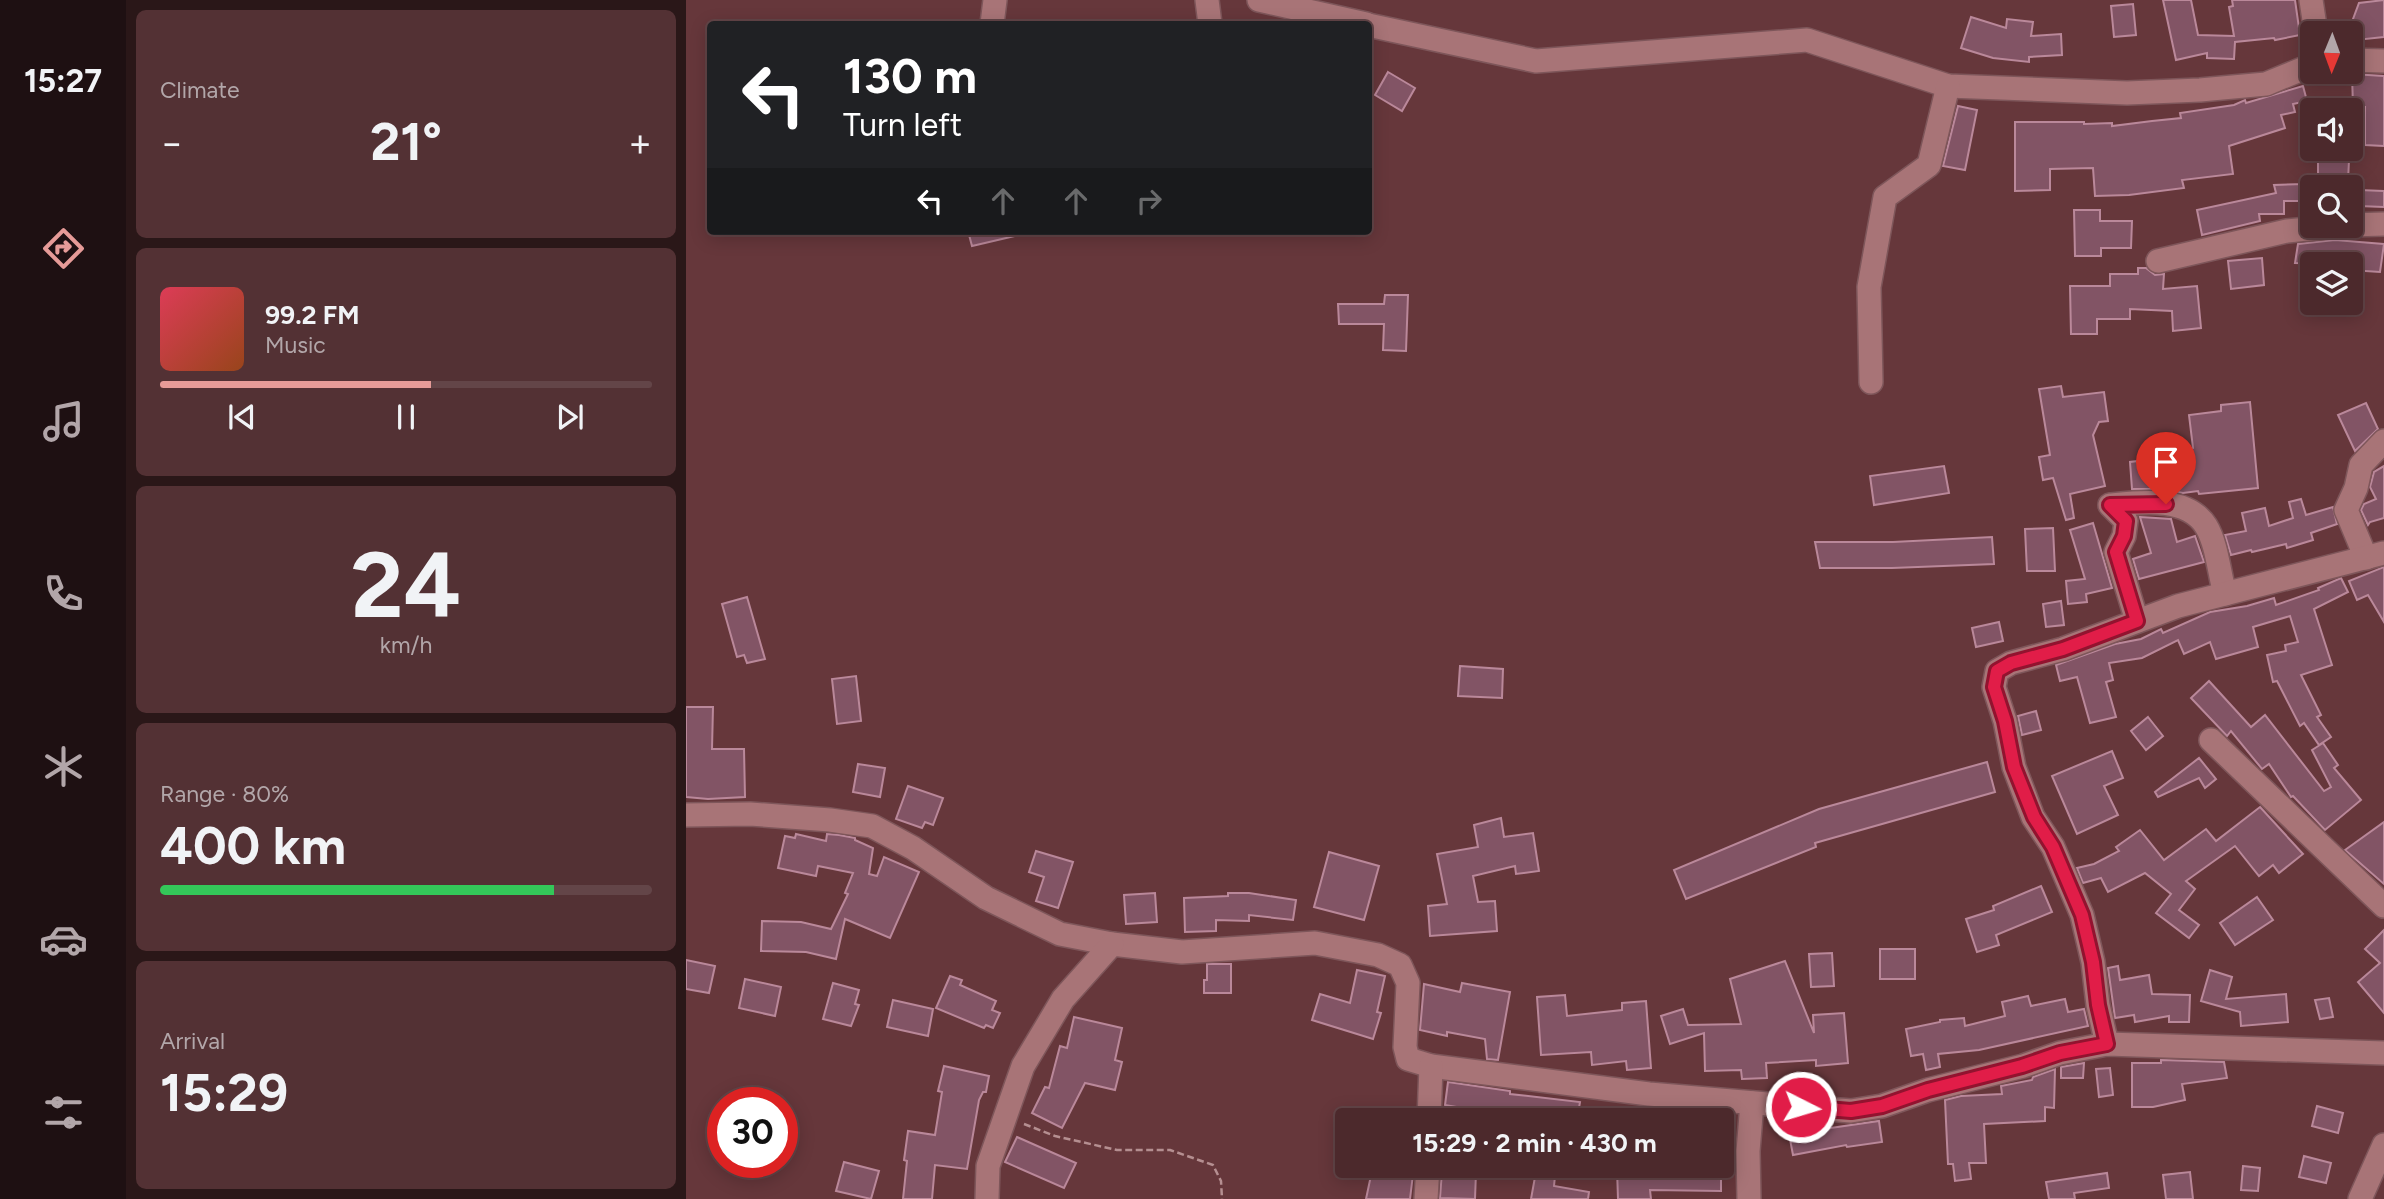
<!DOCTYPE html>
<html lang="en">
<head>
<meta charset="utf-8">
<style>
  body { margin:0; font-family:Figtree,sans-serif; background:#533134; color:#f1f3f6; height:100vh; display:flex; flex-direction:column; font-size:26px; white-space:nowrap }
  * { box-sizing:border-box; margin:0 }
  p { font-size:23px; color:#b2a6a9 }
  .icon { flex:none; width:38px; height:38px; fill:none; stroke:currentColor; stroke-width:2; stroke-linecap:round; stroke-linejoin:round }
  .map { position:relative; flex:1; overflow:hidden }
  .panel { display:flex; flex-direction:column; gap:10px; padding:10px; background:#2a1718; width:560px }
  .panel>* { flex:none }
  .guide { position:absolute; left:21px; top:21px; width:665px; height:214px; border-radius:7px; box-shadow:0 4px 18px #0003,0 0 0 2px #634548; background:#202124; color:#fff; overflow:hidden }
  .needle { width:46px; rotate:181deg }
  .tools { position:absolute; left:1614px; top:21px; display:grid; gap:14px }
  .tools a { display:grid; place-items:center; width:63px; height:63px; border-radius:7px; background:#4c292c; box-shadow:0 4px 18px #0003,0 0 0 2px #634548; font-size:35px }
  .speed { position:absolute; left:21px; top:1087px; display:flex; gap:14px; font-size:35px; font-weight:700; text-align:center }
  .speed>* { display:grid; place-content:center; width:91px; height:91px; border-radius:50%; background:#4c292c; box-shadow:0 4px 18px #0003,0 0 0 2px #634548; line-height:1 }
  .speed .limit { border:10px solid #d22; background:#fff; color:#111 }
  .pin { position:absolute; display:grid; place-items:center; width:60px; height:60px; color:#fff; margin:-72px -30px; border-radius:50% 50% 50% 0; rotate:-45deg; box-shadow:0 0 7px #0007 }
  .pin .icon { rotate:45deg }
  .me { position:absolute; width:77px; margin:-38px; rotate:95deg; stroke-linejoin:round; filter:drop-shadow(0 0 5px #0008) }
  .turn { display:flex; align-items:center; gap:24px; height:147px; padding:0 21px; font-size:32px }
  .turn .icon { width:91px; height:91px; stroke-width:2.5 }
  .turn b { display:block; font-size:49px; line-height:60px }
  .lanes { display:flex; align-items:center; height:66px; padding:0 21px; background:#0003; justify-content:center; gap:35px; direction:ltr }
  .lanes .off { opacity:.35 }
  .big { font-size:52px; font-weight:700; line-height:1.1 }
  .panel .widget { flex:1; display:flex; flex-direction:column; justify-content:center; gap:10px; min-width:0; padding:0 24px; border-radius:10px; background:#533134 }
  .panel .dial { align-items:center; gap:0 }
  .dial b { font-size:91px; line-height:1 }
  .song { display:flex; align-items:center; gap:21px }
  .cover { width:84px; height:84px; border-radius:10px; background:linear-gradient(135deg,hsl(350 70% 55%),hsl(20 70% 35%)) }
  .played { height:7px; border-radius:4px; background:linear-gradient(90deg,#e69b98 55%,#634548 55%) }
  .keys { display:flex; justify-content:space-around; direction:ltr }
  .heat { display:flex; justify-content:space-between; align-items:center; font-size:38px; direction:ltr }
  .charge { height:10px; border-radius:5px; background:linear-gradient(90deg,#34c759 80%,#634548 0) }
  .trip { position:absolute; left:649px; top:1108px; width:399px; height:70px; border-radius:7px; background:#4c292c; box-shadow:0 4px 18px #0003,0 0 0 2px #634548; font-weight:700; line-height:70px; text-align:center }
  main { display:flex; flex:1; min-height:0 }
  .menu { display:flex; flex-direction:column; width:126px; justify-content:space-around; align-items:center; background:#1e1012; color:#b2a6a9 }
  .menu .icon { width:49px; height:49px }
  .menu .active { color:#e69b98 }
  .menu b { font-size:32px; color:#f1f3f6 }
  .map>svg:first-child { display:block }
  .building { fill:#825465; stroke:#ba889a; stroke-width:2 }
  .lines { fill:none; stroke-linecap:round; stroke-linejoin:round }
  .minor-casing { stroke:#7e565a; stroke-width:26 }
  .path { stroke:#b58f91; stroke-width:2.5; stroke-dasharray:7 3.5; stroke-linecap:butt }
  .minor { stroke:#a87477; stroke-width:23 }
  .route-casing { stroke:#92132f; stroke-width:18 }
  .route { stroke:#e11d48; stroke-width:12 }
</style>
</head>
<body>
<main>
<nav class="menu">
<b>15:27</b>
<svg class="icon active" aria-label="directions" viewBox="0 0 24 24"><path d="M12 3l9 9-9 9-9-9zM9 14v-3h6M13 9l2 2-2 2"/></svg>
<svg class="icon" aria-label="music" viewBox="0 0 24 24"><path d="M9 18V5l10-2v13"/><circle cx="6" cy="18" r="3"/><circle cx="16" cy="16" r="3"/></svg>
<svg class="icon" aria-label="phone" viewBox="0 0 24 24"><path d="M5 4h4l2 5-3 2q2 4 5 5l2-3 5 2v4C11 20 4 13 5 4z"/></svg>
<svg class="icon" aria-label="climate" viewBox="0 0 24 24"><path d="M12 3v18M4 7l16 10M4 17L20 7"/></svg>
<svg class="icon" aria-label="car" viewBox="0 0 24 24"><path d="M5 17H2v-5l4-1 3-4h7l3 4 3 1v5h-3M9 17h6M6 11h13"/><circle cx="7" cy="17" r="2"/><circle cx="17" cy="17" r="2"/></svg>
<svg class="icon" aria-label="filters" viewBox="0 0 24 24"><path d="M4 7h16M4 17h16"/><circle cx="9" cy="7" r="2"/><circle cx="15" cy="17" r="2"/></svg>
</nav>
<section class="panel">
<div class="widget"><p>Climate</p>
<div class="heat"><a>−</a><b class="big">21°</b><a>+</a></div>
</div>
<div class="widget">
<div class="song"><i class="cover"></i><div><b>99.2 FM</b><p>Music</p></div></div>
<div class="played"></div>
<div class="keys"><svg class="icon" aria-label="previous" viewBox="0 0 24 24"><path d="M18 5L8 12l10 7zM5 5v14"/></svg><svg class="icon" aria-label="pause" viewBox="0 0 24 24"><path d="M8 5v14M16 5v14"/></svg><svg class="icon" aria-label="next" viewBox="0 0 24 24"><path d="M6 5l10 7-10 7zM19 5v14"/></svg></div>
</div>
<div class="widget dial"><b>24</b><p>km/h</p></div>
<div class="widget"><p>Range · 80%</p><b class="big">400 km</b><div class="charge"></div></div>
<div class="widget"><p>Arrival</p><b class="big">15:29</b></div>
</section>
<div class="map">
<svg width="1698" height="1199" viewBox="0 0 1698 1199">
  <rect width="100%" height="100%" fill="#66373b"/>
  <g class="building">
    <path d="M 1477,0 L 1505,0 L 1512,35 L 1548,36 L 1543,7 L 1547,6 L 1546,0 L 1609,0 L 1614,35 L 1589,40 L 1588,38 L 1549,42 L 1548,59 L 1521,58 L 1521,53 L 1490,60 Z"/>
    <path d="M 1698,0 L 1698,37 L 1670,40 L 1667,19 L 1673,3 Z"/>
    <path d="M 1447,4 L 1450,35 L 1428,37 L 1425,6 Z"/>
    <path d="M 1285,17 L 1320,28 L 1321,19 L 1347,22 L 1345,36 L 1375,34 L 1376,55 L 1343,57 L 1343,62 L 1307,58 L 1275,48 Z"/>
    <path d="M 702,72 L 729,88 L 716,111 L 689,95 Z"/>
    <path d="M 1666,74 L 1698,76 L 1698,146 L 1679,145 L 1679,107 L 1667,107 Z"/>
    <path d="M 1617,86 L 1621,101 L 1607,104 L 1609,112 L 1595,115 L 1599,128 L 1543,146 L 1547,174 L 1496,180 L 1498,188 L 1443,195 L 1409,196 L 1407,168 L 1364,169 L 1364,190 L 1329,191 L 1329,122 L 1398,122 L 1398,124 L 1426,123 L 1426,126 L 1466,121 L 1495,118 L 1494,113 L 1548,105 L 1559,100 L 1560,103 Z"/>
    <path d="M 1272,106 L 1291,110 L 1279,170 L 1257,166 Z"/>
    <path d="M 1632,150 L 1644,150 L 1644,159 L 1663,160 L 1662,181 L 1642,180 L 1642,187 L 1626,187 L 1626,201 L 1598,201 L 1598,214 L 1573,214 L 1574,221 L 1516,235 L 1511,210 L 1590,193 L 1588,185 L 1619,184 L 1619,175 L 1632,175 Z"/>
    <path d="M 1673,190 L 1698,191 L 1698,207 L 1673,206 Z"/>
    <path d="M 1388,210 L 1414,210 L 1414,221 L 1446,221 L 1445,248 L 1415,248 L 1415,256 L 1389,256 Z"/>
    <path d="M 282,231 L 329,231 L 329,236 L 286,246 Z"/>
    <path d="M 1649,240 L 1698,244 L 1694,272 L 1664,270 L 1664,264 L 1609,263 L 1612,244 Z"/>
    <path d="M 1576,258 L 1578,285 L 1545,289 L 1542,261 Z"/>
    <path d="M 1452,268 L 1460,268 L 1469,275 L 1478,274 L 1477,289 L 1511,286 L 1515,328 L 1487,331 L 1486,311 L 1444,309 L 1444,319 L 1411,319 L 1411,334 L 1385,334 L 1384,286 L 1424,286 L 1424,274 L 1452,274 Z"/>
    <path d="M 699,295 L 722,295 L 720,351 L 697,350 L 698,324 L 653,324 L 652,304 L 698,304 Z"/>
    <path d="M 1375,386 L 1377,397 L 1418,392 L 1422,421 L 1413,422 L 1407,435 L 1419,486 L 1384,494 L 1388,518 L 1380,520 L 1367,478 L 1357,480 L 1353,457 L 1364,455 L 1353,389 Z"/>
    <path d="M 1564,402 L 1572,488 L 1513,494 L 1512,491 L 1497,493 L 1477,489 L 1446,489 L 1444,462 L 1477,458 L 1476,453 L 1507,448 L 1503,415 L 1535,411 L 1535,405 Z"/>
    <path d="M 1680,403 L 1692,429 L 1669,451 L 1652,415 Z"/>
    <path d="M 1258,466 L 1263,493 L 1188,505 L 1184,476 Z"/>
    <path d="M 1698,466 L 1698,518 L 1684,522 L 1682,525 L 1675,510 L 1678,504 L 1690,499 L 1684,487 L 1688,472 Z"/>
    <path d="M 1615,499 L 1620,515 L 1647,507 L 1651,524 L 1625,533 L 1627,540 L 1601,548 L 1600,544 L 1566,552 L 1565,550 L 1545,555 L 1539,535 L 1560,531 L 1556,513 L 1579,508 L 1583,526 L 1607,518 L 1603,502 Z"/>
    <path d="M 1454,517 L 1485,519 L 1491,542 L 1509,536 L 1518,562 L 1453,579 L 1447,559 L 1465,553 Z"/>
    <path d="M 1407,523 L 1426,588 L 1400,594 L 1401,602 L 1382,604 L 1380,581 L 1399,579 L 1384,530 Z"/>
    <path d="M 1367,528 L 1369,571 L 1341,571 L 1339,529 Z"/>
    <path d="M 1306,537 L 1308,564 L 1206,568 L 1134,568 L 1129,542 L 1207,542 Z"/>
    <path d="M 1698,567 L 1698,622 L 1682,595 L 1671,600 L 1663,581 Z"/>
    <path d="M 1655,578 L 1662,592 L 1628,609 L 1646,665 L 1615,675 L 1635,715 L 1631,717 L 1645,737 L 1633,745 L 1618,723 L 1614,726 L 1591,681 L 1587,682 L 1581,655 L 1600,651 L 1599,645 L 1612,642 L 1604,616 L 1567,627 L 1572,647 L 1530,659 L 1524,642 L 1498,654 L 1492,640 L 1456,658 L 1423,663 L 1427,680 L 1420,682 L 1430,717 L 1404,723 L 1391,677 L 1374,681 L 1370,665 L 1429,644 L 1455,639 L 1475,629 L 1477,633 L 1524,612 L 1561,606 L 1588,598 L 1590,605 L 1633,590 L 1632,588 Z"/>
    <path d="M 61,597 L 79,659 L 61,663 L 58,655 L 51,657 L 36,604 Z"/>
    <path d="M 1375,601 L 1378,625 L 1360,627 L 1357,604 Z"/>
    <path d="M 1313,622 L 1317,641 L 1290,647 L 1286,628 Z"/>
    <path d="M 774,666 L 817,669 L 816,698 L 772,696 Z"/>
    <path d="M 170,676 L 175,721 L 151,724 L 146,679 Z"/>
    <path d="M 1523,681 L 1565,727 L 1579,715 L 1638,791 L 1645,787 L 1626,750 L 1637,743 L 1652,765 L 1648,768 L 1675,800 L 1639,830 L 1607,796 L 1605,797 L 1583,764 L 1576,769 L 1545,731 L 1541,736 L 1505,698 Z"/>
    <path d="M 0,707 L 27,707 L 26,749 L 58,749 L 59,797 L 22,799 L 0,797 Z"/>
    <path d="M 1350,711 L 1355,730 L 1336,735 L 1332,716 Z"/>
    <path d="M 1462,717 L 1477,736 L 1460,750 L 1445,731 Z"/>
    <path d="M 1426,751 L 1437,778 L 1418,786 L 1432,815 L 1391,834 L 1366,776 Z"/>
    <path d="M 1513,758 L 1530,779 L 1519,788 L 1513,778 L 1472,797 L 1469,792 Z"/>
    <path d="M 1301,762 L 1309,792 L 1129,843 L 1130,847 L 1000,899 L 988,870 L 1133,809 Z"/>
    <path d="M 172,764 L 199,768 L 194,797 L 167,792 Z"/>
    <path d="M 222,786 L 257,798 L 247,825 L 239,822 L 236,828 L 210,819 Z"/>
    <path d="M 1574,807 L 1617,854 L 1593,873 L 1587,865 L 1573,876 L 1549,846 L 1500,881 L 1509,889 L 1493,910 L 1513,925 L 1503,938 L 1470,913 L 1485,894 L 1459,873 L 1422,892 L 1415,878 L 1397,883 L 1391,868 L 1408,864 L 1433,851 L 1430,847 L 1454,830 L 1478,860 L 1520,829 L 1530,841 Z"/>
    <path d="M 815,818 L 818,837 L 847,833 L 853,871 L 830,874 L 829,866 L 787,876 L 792,902 L 809,901 L 811,931 L 744,936 L 742,906 L 761,904 L 751,854 L 792,847 L 788,825 Z"/>
    <path d="M 1698,822 L 1698,884 L 1659,850 Z"/>
    <path d="M 110,834 L 140,841 L 141,834 L 153,835 L 169,838 L 169,840 L 187,848 L 183,874 L 191,876 L 198,857 L 233,872 L 204,938 L 159,919 L 150,959 L 120,952 L 75,951 L 76,921 L 115,922 L 145,929 L 162,894 L 159,893 L 167,873 L 132,866 L 130,876 L 92,868 L 99,836 L 109,838 Z"/>
    <path d="M 350,851 L 387,862 L 372,908 L 350,901 L 358,877 L 343,872 Z"/>
    <path d="M 643,852 L 693,866 L 678,920 L 628,907 Z"/>
    <path d="M 1355,886 L 1366,912 L 1310,935 L 1313,945 L 1291,952 L 1280,919 L 1308,910 L 1307,906 Z"/>
    <path d="M 469,893 L 471,922 L 440,924 L 438,895 Z"/>
    <path d="M 542,893 L 563,893 L 610,900 L 607,920 L 563,915 L 563,921 L 530,920 L 530,931 L 499,932 L 498,898 L 542,896 Z"/>
    <path d="M 1571,897 L 1587,920 L 1549,945 L 1534,923 Z"/>
    <path d="M 1698,930 L 1698,1013 L 1672,982 L 1694,963 L 1679,949 Z"/>
    <rect x="1194" y="949" width="35" height="30"/>
    <path d="M 1146,953 L 1148,986 L 1125,987 L 1123,954 Z"/>
    <path d="M 0,960 L 29,966 L 23,993 L 0,989 Z"/>
    <path d="M 1099,961 L 1128,1033 L 1127,1015 L 1158,1013 L 1162,1063 L 1130,1066 L 1130,1060 L 1080,1063 L 1081,1078 L 1056,1079 L 1055,1070 L 1019,1071 L 1018,1033 L 984,1044 L 975,1016 L 997,1009 L 1002,1025 L 1055,1024 L 1044,979 Z"/>
    <path d="M 521,964 L 545,964 L 545,993 L 518,993 L 518,980 L 521,980 Z"/>
    <path d="M 1432,966 L 1434,980 L 1463,975 L 1466,994 L 1504,995 L 1503,1022 L 1483,1022 L 1483,1016 L 1449,1022 L 1448,1015 L 1429,1018 L 1422,968 Z"/>
    <path d="M 671,970 L 699,976 L 691,1012 L 695,1013 L 687,1039 L 626,1020 L 634,994 L 664,1003 Z"/>
    <path d="M 1524,970 L 1546,977 L 1540,999 L 1600,994 L 1602,1022 L 1555,1026 L 1554,1012 L 1515,1001 Z"/>
    <path d="M 264,976 L 276,980 L 274,985 L 310,1001 L 306,1010 L 314,1013 L 307,1028 L 300,1025 L 298,1028 L 250,1008 Z"/>
    <path d="M 59,979 L 95,987 L 89,1016 L 53,1008 Z"/>
    <path d="M 147,983 L 173,990 L 169,1004 L 173,1005 L 165,1026 L 137,1019 Z"/>
    <path d="M 776,983 L 824,992 L 812,1060 L 801,1059 L 799,1039 L 761,1032 L 761,1036 L 734,1030 L 738,984 L 774,992 Z"/>
    <path d="M 879,995 L 881,1016 L 936,1010 L 936,1003 L 960,1001 L 965,1068 L 941,1070 L 940,1061 L 906,1065 L 905,1052 L 855,1055 L 851,997 Z"/>
    <path d="M 1342,996 L 1345,1006 L 1379,999 L 1382,1012 L 1398,1009 L 1402,1026 L 1293,1050 L 1252,1054 L 1254,1067 L 1240,1070 L 1237,1054 L 1225,1056 L 1220,1029 L 1254,1022 L 1254,1020 L 1278,1018 L 1279,1026 L 1319,1016 L 1316,1002 Z"/>
    <path d="M 1643,998 L 1647,1017 L 1634,1019 L 1629,1000 Z"/>
    <path d="M 207,1000 L 247,1009 L 242,1036 L 201,1027 Z"/>
    <path d="M 388,1017 L 436,1028 L 429,1060 L 436,1062 L 429,1090 L 399,1083 L 376,1128 L 346,1113 L 359,1087 L 363,1088 L 374,1046 L 381,1048 Z"/>
    <path d="M 1475,1060 L 1538,1062 L 1541,1078 L 1496,1084 L 1499,1100 L 1467,1107 L 1446,1107 L 1446,1063 L 1475,1063 Z"/>
    <path d="M 1398,1063 L 1397,1078 L 1375,1078 L 1375,1067 Z"/>
    <path d="M 258,1066 L 303,1076 L 300,1092 L 297,1092 L 293,1100 L 281,1169 L 249,1165 L 246,1199 L 217,1199 L 221,1161 L 218,1160 L 222,1131 L 249,1135 L 256,1092 L 252,1091 Z"/>
    <path d="M 1424,1068 L 1427,1095 L 1413,1097 L 1410,1069 Z"/>
    <path d="M 1369,1069 L 1368,1108 L 1359,1107 L 1359,1121 L 1298,1124 L 1300,1163 L 1283,1163 L 1285,1179 L 1269,1181 L 1267,1164 L 1262,1164 L 1259,1100 L 1275,1096 L 1316,1094 L 1315,1086 L 1346,1080 L 1347,1077 Z"/>
    <path d="M 762,1082 L 824,1091 L 824,1094 L 894,1102 L 891,1120 L 768,1120 L 771,1107 L 759,1105 Z"/>
    <path d="M 1631,1106 L 1657,1113 L 1652,1133 L 1626,1126 Z"/>
    <path d="M 1193,1121 L 1196,1142 L 1161,1147 L 1160,1145 L 1107,1155 L 1103,1134 Z"/>
    <path d="M 331,1137 L 390,1163 L 378,1188 L 319,1162 Z"/>
    <path d="M 1618,1156 L 1645,1163 L 1640,1183 L 1613,1177 Z"/>
    <path d="M 158,1162 L 193,1171 L 185,1199 L 150,1191 Z"/>
    <path d="M 687,1166 L 728,1166 L 724,1199 L 680,1199 Z"/>
    <path d="M 851,1166 L 870,1166 L 868,1186 L 903,1192 L 902,1199 L 845,1199 Z"/>
    <path d="M 967,1166 L 1035,1166 L 1035,1191 L 964,1190 L 965,1199 L 932,1199 L 931,1169 L 967,1168 Z"/>
    <path d="M 1557,1166 L 1574,1168 L 1572,1191 L 1555,1190 Z"/>
    <path d="M 756,1171 L 790,1172 L 789,1199 L 754,1198 Z"/>
    <path d="M 1504,1172 L 1507,1199 L 1480,1199 L 1477,1175 Z"/>
    <path d="M 1421,1173 L 1423,1188 L 1388,1193 L 1389,1199 L 1363,1199 L 1360,1182 Z"/>
  </g>
  <g class="lines">
    <g class="minor-casing">
      <g id="minor">
        <path d="M 521,0 L 524,24"/>
        <path d="M 573,0 L 680,24"/>
        <path d="M 1625,0 L 1630,33"/>
        <path d="M 306,24 L 309,0"/>
        <path d="M 682,25 L 850,61 L 1121,40 L 1262,86 L 1441,93 L 1514,90 L 1580,84 L 1626,65"/>
        <path d="M 1664,60 L 1698,61"/>
        <path d="M 1664,225 L 1698,224"/>
        <path d="M 1472,261 L 1601,231 L 1652,226"/>
        <path d="M 1185,382 L 1183,287 L 1199,197 L 1243,165 L 1262,86"/>
        <path d="M 1680,558 L 1660,510 L 1670,488 L 1675,465 L 1698,441"/>
        <path d="M 1451,621 L 1430,552 L 1438,536 L 1440,521 L 1424,505 C 1455,502 1501,496 1520,526 C 1531,544 1533,573 1539,594"/>
        <path d="M 1525,740 L 1698,906"/>
        <path d="M 0,815 L 64,814 L 144,820 L 186,826 L 227,848 L 300,898 L 374,934 L 426,944 L 496,952 L 629,943 L 692,955 L 714,965 L 722,983 L 719,1047 L 722,1059 L 745,1066 L 963,1094 L 1165,1111 L 1196,1106 L 1242,1090 L 1337,1066 L 1374,1053 L 1421,1044 L 1698,1053"/>
        <path d="M 1421,1044 L 1412,1005 L 1407,962 L 1396,915 L 1367,847 L 1347,817 L 1328,767 L 1319,721 L 1308,687 L 1311,671 L 1325,663 L 1377,649 L 1492,606 L 1698,553"/>
        <path d="M 743,1120 L 745,1066"/>
        <path d="M 301,1199 L 302,1166 L 337,1066 L 377,999 L 426,944"/>
        <path d="M 740,1199 L 742,1166"/>
        <path d="M 1063,1199 L 1062,1151 L 1066,1103"/>
        <path d="M 1674,1199 L 1698,1145"/>
      </g>
    </g>
    <path class="path" d="M 338,1124 L 369,1136 L 431,1150 L 484,1150 L 527,1165 L 535,1181 L 536,1199"/>
    <use href="#minor" class="minor"/>
  </g>
  <g class="lines">
    <g class="route-casing">
      <path id="route" d="M 1115,1107 L 1165,1111 L 1196,1106 L 1242,1090 L 1336,1066 L 1374,1053 L 1421,1044 L 1412,1005 L 1407,962 L 1396,915 L 1367,847 L 1348,817 L 1328,767 L 1319,721 L 1308,687 L 1311,671 L 1325,663 L 1377,649 L 1451,621 L 1430,552 L 1438,536 L 1440,521 L 1424,505 L 1480,504"/>
    </g>
    <use href="#route" class="route"/>
  </g>
</svg>
<div class="tools">
<a><svg class="needle" viewBox="-14 -14 28 28"><path d="M0-13l5 13h-10z" fill="#e53935"/><path d="M0 13l5-13h-10z" fill="#b2a6a9"/></svg></a>
<a><svg class="icon" aria-label="sound" viewBox="0 0 24 24"><path d="M4 9h4l5-4v14l-5-4H4zM17 9q2 3 0 6"/></svg></a>
<a><svg class="icon" aria-label="search" viewBox="0 0 24 24"><circle cx="10" cy="10" r="6"/><path d="M15 15l6 6"/></svg></a>
<a><svg class="icon" aria-label="layers" viewBox="0 0 24 24"><path d="M12 4l9 5-9 5-9-5zM3 14l9 5 9-5"/></svg></a>
</div>
<div class="speed"><div class="limit">30</div></div>
<div class="pin" style="left:1480px;top:504px;background:#d93025"><svg class="icon" aria-label="arrive" viewBox="0 0 24 24"><path d="M6 21V4h12l-3 4 3 4H6"/></svg></div>
<svg class="me" style="left:1115px;top:1107px" viewBox="-20 -20 40 40"><circle r="17" fill="#e11d48" stroke="#fff" stroke-width="3"/><path d="M0-11L8 9 0 5-8 9z" fill="#fff"/></svg>
<div class="trip">15:29 · 2 min · 430 m</div>
<div class="guide">
<div class="turn"><svg class="icon" aria-label="left" viewBox="0 0 24 24"><path d="M17 20v-9H6M10 6l-5 5 5 5"/></svg><div><b>130 m</b>Turn left</div></div>
<div class="lanes"><svg class="icon" aria-label="left" viewBox="0 0 24 24"><path d="M17 20v-9H6M10 6l-5 5 5 5"/></svg><svg class="icon off" aria-label="ahead" viewBox="0 0 24 24"><path d="M12 20V5M6 11l6-6 6 6"/></svg><svg class="icon off" aria-label="ahead" viewBox="0 0 24 24"><path d="M12 20V5M6 11l6-6 6 6"/></svg><svg class="icon off" aria-label="right" viewBox="0 0 24 24"><path d="M7 20v-9h11M14 6l5 5-5 5"/></svg></div>
</div>
</div>
</main>
</body>
</html>
